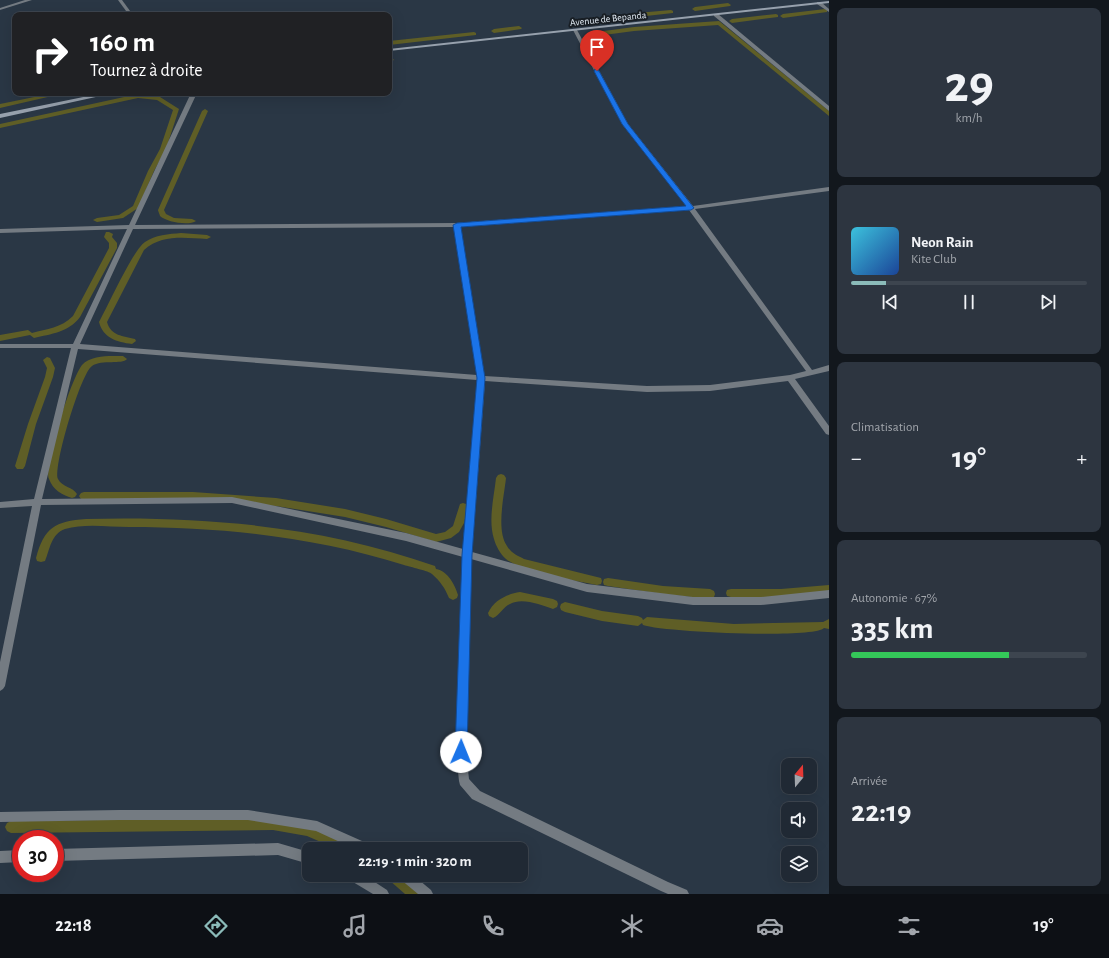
<!DOCTYPE html>
<html lang="fr">
<head>
<meta charset="utf-8">
<style>
  body { margin:0; font-family:"Alegreya Sans",sans-serif; background:#2d3540; color:#f1f3f6; height:100vh; display:flex; flex-direction:column; font-size:15px; white-space:nowrap }
  * { box-sizing:border-box; margin:0 }
  p { font-size:13px; color:#a2a6ac }
  .icon { flex:none; width:22px; height:22px; fill:none; stroke:currentColor; stroke-width:2; stroke-linecap:round; stroke-linejoin:round }
  .map { position:relative; flex:1; overflow:hidden }
  .panel { display:flex; flex-direction:column; gap:8px; padding:8px; background:#12171d; width:280px }
  .panel>* { flex:none }
  .hud { position:absolute; left:12px; top:12px; width:380px; height:84px; border-radius:8px; box-shadow:0 4px 16px #0002,0 0 0 1px #3d454f; background:#202124; color:#fff; overflow:hidden }
  .needle { width:26px; rotate:19deg }
  .fabs { position:absolute; left:781px; top:758px; display:grid; gap:8px }
  .fabs a { display:grid; place-items:center; width:36px; height:36px; border-radius:8px; background:#202934; box-shadow:0 4px 16px #0002,0 0 0 1px #3d454f; font-size:20px }
  .speed { position:absolute; left:12px; top:830px; display:flex; gap:8px; font-size:20px; font-weight:700; text-align:center }
  .speed>* { display:grid; place-content:center; width:52px; height:52px; border-radius:50%; background:#202934; box-shadow:0 4px 16px #0002,0 0 0 1px #3d454f; line-height:1 }
  .speed .limit { border:6px solid #d22; background:#fff; color:#111 }
  .pin { position:absolute; display:grid; place-items:center; width:34px; height:34px; color:#fff; margin:-41px -17px; border-radius:50% 50% 50% 0; rotate:-45deg; box-shadow:0 0 4px #0007 }
  .pin .icon { rotate:45deg }
  .me { position:absolute; width:44px; margin:-22px; rotate:1deg; stroke-linejoin:round; filter:drop-shadow(0 0 3px #0008) }
  .turn { display:flex; align-items:center; gap:14px; height:84px; padding:0 12px; font-size:18px }
  .turn .icon { width:52px; height:52px; stroke-width:2.5 }
  .turn b { display:block; font-size:28px; line-height:34px }
  .big { font-size:30px; font-weight:700; line-height:1.1 }
  .panel .widget { flex:1; display:flex; flex-direction:column; justify-content:center; gap:6px; min-width:0; padding:0 14px; border-radius:8px; background:#2d3540 }
  .panel .dial { align-items:center; gap:0 }
  .dial b { font-size:52px; line-height:1 }
  .song { display:flex; align-items:center; gap:12px }
  .cover { width:48px; height:48px; border-radius:6px; background:linear-gradient(135deg,hsl(190 70% 55%),hsl(220 70% 35%)) }
  .played { height:4px; border-radius:2px; background:linear-gradient(90deg,#8bbbb9 15%,#3d454f 15%) }
  .keys { display:flex; justify-content:space-around; direction:ltr }
  .heat { display:flex; justify-content:space-between; align-items:center; font-size:22px; direction:ltr }
  .charge { height:6px; border-radius:3px; background:linear-gradient(90deg,#34c759 67%,#3d454f 0) }
  .trip { position:absolute; left:302px; top:842px; width:226px; height:40px; border-radius:8px; background:#202934; box-shadow:0 4px 16px #0002,0 0 0 1px #3d454f; font-weight:700; line-height:40px; text-align:center }
  .tabs { display:flex; height:64px; justify-content:space-around; align-items:center; background:#0d1015; color:#a2a6ac }
  .tabs .icon { width:28px; height:28px }
  .tabs .on { color:#8bbbb9 }
  .tabs b { font-size:18px; color:#f1f3f6 }
  main { display:flex; flex:1; min-height:0 }
  .map>svg:first-child { display:block }
  .lines { fill:none; stroke-linecap:round; stroke-linejoin:round }
  .stream { fill:#5f5e26; fill-rule:evenodd }
  .service { fill:#747b82; fill-rule:evenodd }
  .minor { fill:#747b82; fill-rule:evenodd }
  .secondary { fill:#97a1ad; fill-rule:evenodd }
  .route { fill:#1a73e8; stroke:#114b97 }
  .labels { text-anchor:middle; stroke-width:4; stroke-linejoin:round; paint-order:stroke }
  .far-street-label { font-size:10px; fill:#e4edf6; stroke:#181e24 }
</style>
</head>
<body>
<main>
<div class="map">
<svg width="829" height="894" viewBox="0 0 829 894">
  <rect width="100%" height="100%" fill="#2a3745"/>
  <g class="lines">
    <g class="stream">
      <path d="M 728,3 L 731,5 L 730,6 L 695,11 L 692,9 L 695,7 Z"/>
      <path d="M 825,9 L 827,10 L 827,12 L 783,18 L 780,16 L 783,14 Z"/>
      <path d="M 671,10 L 673,11 L 673,13 L 637,17 L 634,15 L 637,13 Z"/>
      <path d="M 776,14 L 778,15 L 778,17 L 732,23 L 729,21 L 732,19 Z"/>
      <path d="M 719,21 L 829,111 L 829,116 L 718,25 L 634,31 L 589,37 L 586,35 L 589,33 L 634,27 Z"/>
      <path d="M 519,26 L 522,28 L 521,29 L 494,33 L 491,31 L 494,29 Z"/>
      <path d="M 474,32 L 476,33 L 476,35 L 389,45 L 389,41 Z"/>
      <path d="M 389,58 L 393,59 L 394,60 L 389,62 Z"/>
      <path d="M 54,93 L 65,93 L 0,108 L 0,104 Z"/>
      <path d="M 138,94 L 160,97 L 179,109 L 166,149 L 154,171 L 138,208 L 123,218 L 97,222 L 93,220 L 97,218 L 119,215 L 133,206 L 148,171 L 160,149 L 173,110 L 157,100 L 138,98 L 0,128 L 0,124 Z"/>
      <path d="M 205,109 L 208,111 L 164,210 L 166,214 L 174,218 L 192,219 L 196,221 C 189,226 166,222 160,216 C 160,215 158,211 158,210 L 202,111 Z"/>
      <path d="M 106,232 L 109,232 L 113,234 L 112,237 L 117,243 L 117,248 L 80,317 C 69,332 51,334 34,338 L 30,335 L 0,341 L 0,335 L 28,330 L 32,333 C 47,329 61,328 73,316 L 109,248 L 109,243 L 104,237 Z"/>
      <path d="M 181,233 L 207,235 L 211,237 L 207,239 C 185,238 162,234 144,250 L 107,322 C 111,336 123,336 135,339 L 136,341 L 132,344 C 117,342 103,338 99,322 C 108,306 133,250 145,242 C 155,235 169,234 181,233 Z"/>
      <path d="M 113,356 L 123,356 L 127,359 C 122,365 102,359 92,366 C 81,373 53,466 58,479 C 62,487 73,487 77,494 L 75,497 L 72,498 C 62,495 53,490 49,479 C 44,464 71,379 82,365 C 89,357 103,356 113,356 Z"/>
      <path d="M 47,357 L 50,358 L 55,368 L 53,377 L 36,424 L 25,466 L 23,469 L 17,469 L 15,466 L 28,424 L 45,377 L 47,368 L 43,360 Z"/>
      <path d="M 501,474 L 504,475 L 506,478 C 504,497 496,530 507,546 C 511,553 518,556 524,559 L 601,578 L 602,581 L 601,584 L 597,585 C 577,581 520,571 506,559 C 500,554 496,546 494,539 C 488,520 494,497 496,478 L 498,475 Z"/>
      <path d="M 84,492 L 193,492 L 276,498 L 345,509 L 386,519 L 436,534 L 445,532 L 453,526 L 460,504 L 463,503 L 466,504 L 468,507 L 464,523 L 459,532 L 451,538 L 436,542 L 386,527 L 345,517 L 276,506 L 193,500 L 84,500 L 81,499 L 79,496 L 81,493 Z"/>
      <path d="M 86,519 C 203,516 323,526 435,566 L 436,569 C 448,571 455,585 458,595 L 457,598 L 453,600 L 449,598 C 445,588 440,581 432,574 C 429,571 410,567 404,565 C 315,537 222,527 129,527 C 109,527 85,523 65,529 C 51,534 50,549 45,561 L 41,562 L 37,561 L 36,558 C 44,528 55,521 86,519 Z"/>
      <path d="M 608,578 L 663,586 L 710,589 L 714,591 L 715,594 L 714,597 L 710,599 L 663,594 L 608,586 L 604,585 L 603,582 L 604,579 Z"/>
      <path d="M 829,585 L 829,593 L 781,597 L 731,597 L 727,596 L 726,593 L 727,590 L 731,589 L 781,589 Z"/>
      <path d="M 520,592 L 553,599 L 557,601 L 558,604 L 557,607 L 553,609 C 541,605 522,597 510,604 C 503,607 500,615 493,618 L 489,616 L 488,613 C 494,600 507,594 520,592 Z"/>
      <path d="M 565,602 L 602,611 L 638,616 L 642,618 L 643,620 L 647,617 L 734,624 L 823,622 L 829,619 L 829,629 L 824,628 C 814,639 662,632 643,625 L 642,623 L 638,626 L 602,621 L 565,612 L 561,610 L 560,607 L 561,604 Z"/>
      <path d="M 273,818 L 307,824 L 356,845 L 358,849 L 337,849 L 307,836 L 273,830 L 11,833 L 7,831 L 5,827 L 7,823 L 11,821 Z"/>
      <path d="M 388,875 L 403,875 L 419,889 L 420,894 L 405,894 L 389,880 Z"/>
    </g>
    <g class="service">
      <path d="M 25,0 L 32,0 L 0,10 L 0,8 Z"/>
      <path d="M 118,0 L 122,0 L 133,15 L 129,15 Z"/>
    </g>
    <g class="minor">
      <path d="M 817,2 L 821,2 L 829,9 L 829,12 L 817,4 Z"/>
      <path d="M 714,14 L 718,14 L 829,106 L 829,111 L 714,16 Z"/>
      <path d="M 573,29 L 577,30 L 628,124 L 693,206 L 829,187 L 829,191 L 695,209 L 812,370 L 829,365 L 829,371 L 795,379 L 829,426 L 829,435 L 826,434 L 788,381 L 710,391 L 647,392 L 485,381 L 472,552 L 587,584 L 693,597 L 761,597 L 829,590 L 829,598 L 761,605 L 693,605 L 587,592 L 471,559 L 466,733 L 466,752 L 469,779 L 480,791 L 668,882 L 687,890 L 689,894 L 668,894 L 661,891 L 472,799 L 460,785 L 459,781 L 456,752 L 456,733 L 463,557 L 406,541 L 232,503 L 41,505 L 5,686 L 3,689 L 0,691 L 0,662 L 32,506 L 0,508 L 0,502 L 34,499 L 71,348 L 0,348 L 0,344 L 73,344 L 127,229 L 0,233 L 0,229 L 129,225 L 191,93 L 197,93 L 135,225 L 457,223 L 687,206 L 622,124 L 573,30 ZM 689,210 L 806,371 L 790,375 L 710,385 L 647,386 L 484,376 L 460,227 ZM 454,227 L 477,375 L 80,344 L 133,229 ZM 78,349 L 477,380 L 463,549 L 406,533 L 232,497 L 42,499 Z"/>
      <path d="M 119,810 L 248,810 L 317,821 L 371,845 L 373,849 L 355,849 L 316,831 L 248,820 L 119,820 L 0,822 L 0,812 Z"/>
      <path d="M 278,843 L 309,852 L 309,864 L 278,855 L 55,861 L 55,849 Z"/>
      <path d="M 21,850 L 21,862 L 0,863 L 0,851 Z"/>
      <path d="M 346,875 L 364,875 L 387,890 L 389,894 L 373,894 L 348,879 Z"/>
      <path d="M 398,875 L 413,875 L 431,890 L 433,894 L 418,894 L 400,879 Z"/>
    </g>
    <g class="secondary">
      <path d="M 829,1 L 829,3 L 389,51 L 389,49 Z"/>
      <path d="M 103,93 L 114,93 L 0,118 L 0,114 Z"/>
    </g>
  </g>
  <path class="route" d="M 595,69 L 599,71 L 628,124 L 694,208 L 691,210 L 461,227 L 485,378 L 472,555 L 467,752 L 465,756 L 461,758 L 457,756 L 455,752 L 462,555 L 477,378 L 453,225 L 457,223 L 686,206 L 622,124 L 594,71 Z"/>
  <g class="labels">
    <g class="far-street-label">
      <text transform="translate(608 18) rotate(-6)" y="4">Avenue de Bepanda</text>
    </g>
  </g>
</svg>
<div class="fabs">
<a><svg class="needle" viewBox="-14 -14 28 28"><path d="M0-13l5 13h-10z" fill="#e53935"/><path d="M0 13l5-13h-10z" fill="#a2a6ac"/></svg></a>
<a><svg class="icon" aria-label="sound" viewBox="0 0 24 24"><path d="M4 9h4l5-4v14l-5-4H4zM17 9q2 3 0 6"/></svg></a>
<a><svg class="icon" aria-label="layers" viewBox="0 0 24 24"><path d="M12 4l9 5-9 5-9-5zM3 14l9 5 9-5"/></svg></a>
</div>
<div class="speed"><div class="limit">30</div></div>
<div class="pin" style="left:597px;top:71px;background:#d93025"><svg class="icon" aria-label="arrive" viewBox="0 0 24 24"><path d="M6 21V4h12l-3 4 3 4H6"/></svg></div>
<svg class="me" style="left:461px;top:752px" viewBox="-20 -20 40 40"><circle r="19" fill="#fff"/><path d="M0-13L10 11 0 6-10 11z" fill="#1a73e8"/></svg>
<div class="trip">22:19 · 1 min · 320 m</div>
<div class="hud">
<div class="turn"><svg class="icon" aria-label="right" viewBox="0 0 24 24"><path d="M7 20v-9h11M14 6l5 5-5 5"/></svg><div><b>160 m</b>Tournez à droite</div></div>
</div>
</div>
<section class="panel">
<div class="widget dial"><b>29</b><p>km/h</p></div>
<div class="widget">
<div class="song"><i class="cover"></i><div><b>Neon Rain</b><p>Kite Club</p></div></div>
<div class="played"></div>
<div class="keys"><svg class="icon" aria-label="previous" viewBox="0 0 24 24"><path d="M18 5L8 12l10 7zM5 5v14"/></svg><svg class="icon" aria-label="pause" viewBox="0 0 24 24"><path d="M8 5v14M16 5v14"/></svg><svg class="icon" aria-label="next" viewBox="0 0 24 24"><path d="M6 5l10 7-10 7zM19 5v14"/></svg></div>
</div>
<div class="widget"><p>Climatisation</p>
<div class="heat"><a>−</a><b class="big">19°</b><a>+</a></div>
</div>
<div class="widget"><p>Autonomie · 67%</p><b class="big">335 km</b><div class="charge"></div></div>
<div class="widget"><p>Arrivée</p><b class="big">22:19</b></div>
</section>
</main>
<nav class="tabs">
<b>22:18</b>
<svg class="icon on" aria-label="directions" viewBox="0 0 24 24"><path d="M12 3l9 9-9 9-9-9zM9 14v-3h6M13 9l2 2-2 2"/></svg>
<svg class="icon" aria-label="music" viewBox="0 0 24 24"><path d="M9 18V5l10-2v13"/><circle cx="6" cy="18" r="3"/><circle cx="16" cy="16" r="3"/></svg>
<svg class="icon" aria-label="phone" viewBox="0 0 24 24"><path d="M5 4h4l2 5-3 2q2 4 5 5l2-3 5 2v4C11 20 4 13 5 4z"/></svg>
<svg class="icon" aria-label="climate" viewBox="0 0 24 24"><path d="M12 3v18M4 7l16 10M4 17L20 7"/></svg>
<svg class="icon" aria-label="car" viewBox="0 0 24 24"><path d="M5 17H2v-5l4-1 3-4h7l3 4 3 1v5h-3M9 17h6M6 11h13"/><circle cx="7" cy="17" r="2"/><circle cx="17" cy="17" r="2"/></svg>
<svg class="icon" aria-label="filters" viewBox="0 0 24 24"><path d="M4 7h16M4 17h16"/><circle cx="9" cy="7" r="2"/><circle cx="15" cy="17" r="2"/></svg>
<b>19°</b>
</nav>
</body>
</html>
